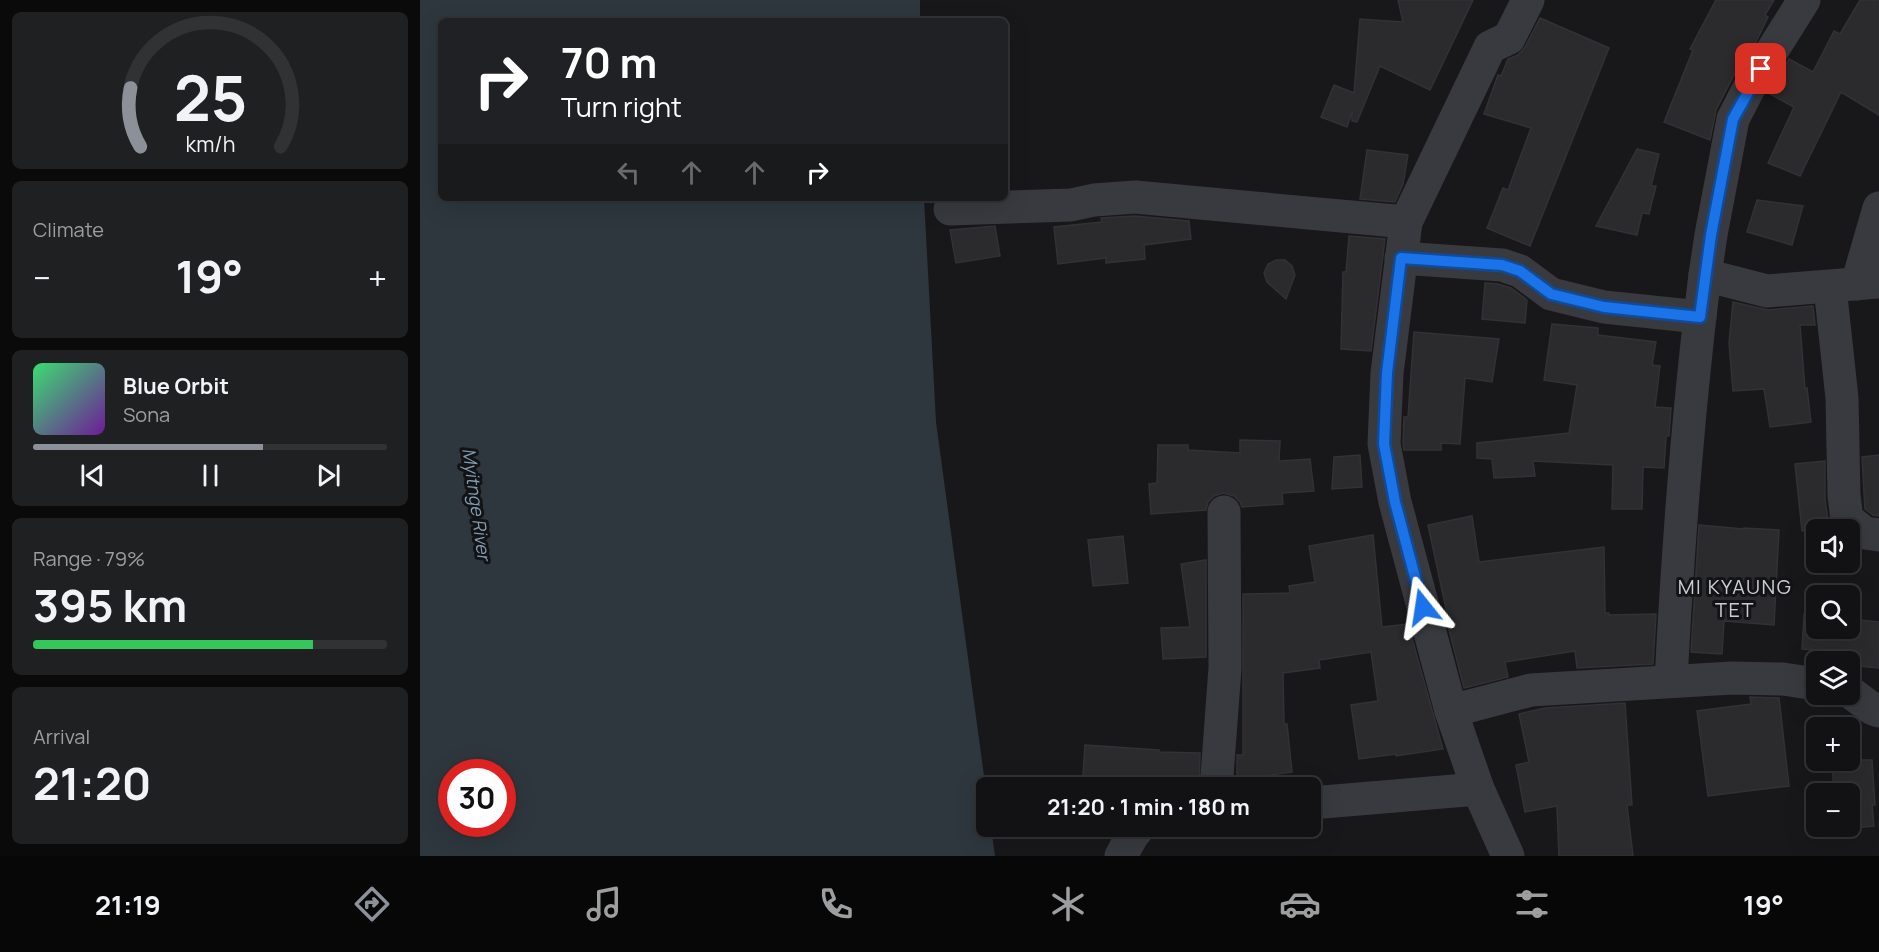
<!DOCTYPE html>
<html lang="en">
<head>
<meta charset="utf-8">
<style>
  body { margin:0; font-family:Manrope,sans-serif; background:#1f2022; color:#f1f3f6; height:100vh; display:flex; flex-direction:column; font-size:22px; white-space:nowrap }
  * { box-sizing:border-box; margin:0 }
  p { font-size:20px; color:#9c9ea0 }
  .icon { flex:none; width:33px; height:33px; fill:none; stroke:currentColor; stroke-width:2; stroke-linecap:round; stroke-linejoin:round }
  .map { position:relative; flex:1; overflow:hidden }
  .sheet { display:flex; flex-direction:column; gap:12px; padding:12px; background:#0a0a0b; width:420px }
  .sheet>* { flex:none }
  .hud { position:absolute; left:18px; top:18px; width:570px; height:183px; border-radius:9px; box-shadow:0 6px 24px #0002,0 0 0 2px #313234; background:#202124; color:#fff; overflow:hidden }
  .fabs { position:absolute; left:1386px; top:519px; display:grid; gap:12px }
  .fabs a { display:grid; place-items:center; width:54px; height:54px; border-radius:9px; background:#121214; box-shadow:0 6px 24px #0002,0 0 0 2px #313234; font-size:30px }
  .speed { position:absolute; left:18px; top:759px; display:flex; gap:12px; font-size:30px; font-weight:700; text-align:center }
  .speed>* { display:grid; place-content:center; width:78px; height:78px; border-radius:50%; background:#121214; box-shadow:0 6px 24px #0002,0 0 0 2px #313234; line-height:1 }
  .speed .limit { border:9px solid #d22; background:#fff; color:#111 }
  .pin { position:absolute; display:grid; place-items:center; width:51px; height:51px; color:#fff; margin:-26px; border-radius:12px; box-shadow:0 3px 9px #0006 }
  .me { position:absolute; width:66px; margin:-33px; rotate:345deg; stroke-linejoin:round; filter:drop-shadow(0 0 4px #0008) }
  .turn { display:flex; align-items:center; gap:21px; height:126px; padding:0 24px; font-size:27px }
  .turn .icon { width:78px; height:78px; stroke-width:2.5 }
  .turn b { display:block; font-size:42px; line-height:51px }
  .lanes { display:flex; align-items:center; height:57px; padding:0 24px; background:#0003; justify-content:center; gap:30px; direction:ltr }
  .lanes .off { opacity:.35 }
  .big { font-size:45px; font-weight:700; line-height:1.1 }
  .sheet .card { flex:1; display:flex; flex-direction:column; justify-content:center; gap:9px; min-width:0; padding:0 21px; border-radius:9px; background:#1f2022 }
  .sheet .dial { align-items:center; gap:0 }
  .dial svg { height:156px; overflow:visible; fill:none; stroke:#313234; stroke-width:7; stroke-linecap:round; text-anchor:middle }
  .dial text { fill:#f1f3f6; stroke:none }
  .song { display:flex; align-items:center; gap:18px }
  .cover { width:72px; height:72px; border-radius:9px; background:linear-gradient(135deg,hsl(140 70% 55%),hsl(280 70% 35%)) }
  .played { height:6px; border-radius:3px; background:linear-gradient(90deg,#8c9099 65%,#313234 65%) }
  .keys { display:flex; justify-content:space-around; direction:ltr }
  .heat { display:flex; justify-content:space-between; align-items:center; font-size:33px; direction:ltr }
  .charge { height:9px; border-radius:4px; background:linear-gradient(90deg,#34c759 79%,#313234 0) }
  .trip { position:absolute; left:556px; top:777px; width:345px; height:60px; border-radius:9px; background:#121214; box-shadow:0 6px 24px #0002,0 0 0 2px #313234; font-weight:700; line-height:60px; text-align:center }
  .dock { display:flex; height:96px; justify-content:space-around; align-items:center; background:#070708; color:#9c9ea0 }
  .dock .icon { width:42px; height:42px }
  .dock .on { color:#8c9099 }
  .dock b { font-size:27px; color:#f1f3f6 }
  main { display:flex; flex:1; min-height:0 }
  .map>svg:first-child { display:block }
  .water { fill:#2e373e; fill-rule:evenodd }
  .building { fill:#2b2b2e; stroke:#323236; stroke-width:1.5 }
  .lines { fill:none; stroke-linecap:round; stroke-linejoin:round }
  .minor { stroke:#393a3f; stroke-width:33 }
  .route-casing { stroke:#114b97; stroke-width:15 }
  .route { stroke:#1a73e8; stroke-width:10 }
  .labels { text-anchor:middle; stroke-width:6; stroke-linejoin:round; paint-order:stroke }
  .water-label { font-size:18px; font-style:italic; fill:#829db4; stroke:#131315 }
  .quarter-label { font-size:20px; letter-spacing:1.5px; fill:#cbced6; stroke:#131315 }
</style>
</head>
<body>
<main>
<section class="sheet">
<div class="card dial"><svg viewBox="0 0 100 80">
<path d="M14 69A42 42 0 1 1 86 69"/>
<path d="M14 69A42 42 0 0 1 9 39" stroke="#8c9099"/>
<text x="50" y="56" font-size="32" font-weight="700">25</text>
<text x="50" y="72" font-size="11">km/h</text>
</svg></div>
<div class="card"><p>Climate</p>
<div class="heat"><a>−</a><b class="big">19°</b><a>+</a></div>
</div>
<div class="card">
<div class="song"><i class="cover"></i><div><b>Blue Orbit</b><p>Sona</p></div></div>
<div class="played"></div>
<div class="keys"><svg class="icon" aria-label="previous" viewBox="0 0 24 24"><path d="M18 5L8 12l10 7zM5 5v14"/></svg><svg class="icon" aria-label="pause" viewBox="0 0 24 24"><path d="M8 5v14M16 5v14"/></svg><svg class="icon" aria-label="next" viewBox="0 0 24 24"><path d="M6 5l10 7-10 7zM19 5v14"/></svg></div>
</div>
<div class="card"><p>Range · 79%</p><b class="big">395 km</b><div class="charge"></div></div>
<div class="card"><p>Arrival</p><b class="big">21:20</b></div>
</section>
<div class="map">
<svg width="1459" height="856" viewBox="0 0 1459 856">
  <rect width="100%" height="100%" fill="#18181a"/>
  <path class="water" d="M 0,0 L 500,0 L 500,21 L 21,21 L 21,198 L 504,198 L 516,422 L 567,798 L 567,826 L 571,827 L 575,856 L 0,856 ZM 32,772 L 82,772 L 82,824 L 32,824 Z"/>
  <g class="building">
    <path d="M 978,0 L 1053,0 L 1010,90 L 960,66 L 937,122 L 932,121 L 932,112 L 927,127 L 901,117 L 914,85 L 934,93 L 940,19 L 983,22 Z"/>
    <path d="M 1296,0 L 1354,0 L 1345,15 L 1348,17 L 1336,42 L 1313,77 L 1296,110 L 1290,140 L 1244,122 L 1273,50 L 1270,49 Z"/>
    <path d="M 1440,0 L 1459,0 L 1459,115 L 1421,92 L 1380,176 L 1348,163 L 1374,107 L 1348,93 L 1369,59 L 1393,72 L 1414,31 L 1420,34 Z"/>
    <path d="M 1120,18 L 1189,48 L 1110,246 L 1067,228 L 1083,188 L 1088,190 L 1111,128 L 1064,114 L 1078,75 L 1081,76 L 1088,59 L 1098,55 L 1105,47 Z"/>
    <path d="M 1217,149 L 1239,154 L 1231,186 L 1236,186 L 1229,214 L 1222,213 L 1217,235 L 1176,226 Z"/>
    <path d="M 947,150 L 988,155 L 983,184 L 975,202 L 940,199 Z"/>
    <path d="M 1337,200 L 1383,206 L 1372,245 L 1327,232 Z"/>
    <path d="M 715,216 L 769,221 L 771,239 L 724,245 L 725,259 L 686,263 L 686,258 L 638,264 L 634,227 L 682,222 L 681,218 Z"/>
    <path d="M 575,226 L 580,256 L 536,263 L 530,230 Z"/>
    <path d="M 929,236 L 965,239 L 951,351 L 921,349 L 923,272 L 926,272 Z"/>
    <path d="M 856,260 L 865,260 L 872,266 L 875,275 L 866,299 L 847,282 L 844,273 L 848,264 Z"/>
    <path d="M 1065,283 L 1078,284 L 1091,288 L 1107,300 L 1105,323 L 1062,319 Z"/>
    <path d="M 1313,302 L 1348,310 L 1393,306 L 1395,325 L 1380,325 L 1385,389 L 1387,388 L 1391,422 L 1350,427 L 1344,389 L 1313,391 L 1309,343 Z"/>
    <path d="M 1132,324 L 1178,328 L 1178,335 L 1236,342 L 1232,365 L 1240,366 L 1235,407 L 1251,408 L 1249,436 L 1246,436 L 1244,468 L 1223,467 L 1222,509 L 1192,509 L 1193,465 L 1113,461 L 1115,476 L 1074,478 L 1072,459 L 1057,458 L 1057,443 L 1149,433 L 1157,385 L 1124,380 Z"/>
    <path d="M 994,332 L 1079,339 L 1072,382 L 1045,378 L 1040,444 L 1021,443 L 1021,450 L 984,450 L 983,443 L 984,417 L 988,417 Z"/>
    <path d="M 820,440 L 860,441 L 859,461 L 890,459 L 894,491 L 862,493 L 863,504 L 822,507 L 820,502 L 814,496 L 803,493 L 794,496 L 788,502 L 786,510 L 731,514 L 729,484 L 737,483 L 738,445 L 768,445 L 768,450 L 820,453 Z"/>
    <path d="M 940,455 L 942,487 L 912,489 L 914,457 Z"/>
    <path d="M 1459,455 L 1459,516 L 1453,515 L 1445,509 L 1442,457 Z"/>
    <path d="M 1405,461 L 1405,498 L 1408,521 L 1412,528 L 1382,531 L 1375,464 Z"/>
    <path d="M 1052,516 L 1059,562 L 1184,547 L 1185,613 L 1189,613 L 1189,615 L 1236,614 L 1233,664 L 1157,668 L 1155,651 L 1085,662 L 1088,677 L 1044,688 L 1026,618 L 1028,618 L 1008,525 Z"/>
    <path d="M 1279,525 L 1324,529 L 1324,528 L 1359,530 L 1354,625 L 1304,621 L 1302,654 L 1271,652 Z"/>
    <path d="M 953,535 L 962,627 L 988,624 L 1023,749 L 976,756 L 976,754 L 939,759 L 931,705 L 958,701 L 951,652 L 899,660 L 900,668 L 863,673 L 864,724 L 867,724 L 872,772 L 842,776 L 843,788 L 817,788 L 817,755 L 823,755 L 823,594 L 870,593 L 869,586 L 895,582 L 889,546 Z"/>
    <path d="M 703,536 L 708,583 L 673,586 L 668,540 Z"/>
    <path d="M 786,560 L 786,657 L 743,659 L 741,628 L 770,627 L 761,564 Z"/>
    <path d="M 1384,614 L 1396,615 L 1396,628 L 1430,628 L 1430,619 L 1459,622 L 1459,668 L 1430,665 L 1430,662 L 1410,662 L 1411,651 L 1382,649 Z"/>
    <path d="M 1330,697 L 1359,698 L 1369,786 L 1288,796 L 1277,711 L 1331,704 Z"/>
    <path d="M 1205,703 L 1212,805 L 1207,805 L 1213,856 L 1139,856 L 1137,806 L 1105,812 L 1096,765 L 1109,762 L 1099,714 L 1125,708 Z"/>
    <path d="M 665,745 L 739,750 L 739,752 L 780,753 L 779,788 L 662,788 Z"/>
    <path d="M 1412,760 L 1452,760 L 1455,805 L 1452,805 L 1454,826 L 1424,829 L 1423,826 L 1430,826 L 1430,794 L 1414,794 Z"/>
  </g>
  <g class="lines">
    <g class="minor">
      <path d="M 1384,0 L 1330,86 L 1313,119 L 1291,235 L 1285,275 L 1347,291 L 1459,282"/>
      <path d="M 530,209 L 651,205 L 674,200 L 715,197 L 986,222"/>
      <path d="M 981,258 L 1082,265 L 1100,271 L 1131,294 L 1184,307 L 1280,317"/>
      <path d="M 1437,284 L 1459,208"/>
      <path d="M 1410,287 L 1422,398 L 1424,496 L 1427,519 L 1445,533 L 1459,535"/>
      <path d="M 1251,681 C 1258,545 1268,410 1285,275"/>
      <path d="M 1430,692 L 1451,708 L 1459,711"/>
      <path d="M 1031,711 L 975,502 L 964,444 L 967,373 L 986,222 L 1070,47 L 1089,38 L 1108,0"/>
      <path d="M 798,788 L 797,776 L 805,668 L 804,512"/>
      <path d="M 891,803 L 1058,789"/>
      <path d="M 701,856 L 712,836 L 720,826"/>
      <path d="M 1088,856 L 1058,789 L 1031,711 L 1111,690 L 1312,678 L 1363,679 L 1396,684"/>
    </g>
  </g>
  <g class="lines">
    <g class="route-casing">
      <path id="route" d="M 1003,607 L 975,502 L 964,444 L 967,373 L 981,258 L 1082,265 L 1100,271 L 1131,294 L 1184,307 L 1280,317 L 1291,235 L 1313,119 L 1341,69"/>
    </g>
    <use href="#route" class="route"/>
  </g>
  <g class="labels">
    <g class="water-label">
      <text transform="translate(56 504) rotate(82)" y="6">Myitnge River</text>
    </g>
    <g class="quarter-label">
      <text x="1315" y="594">MI KYAUNG<tspan x="1315" dy="23">TET</tspan></text>
    </g>
  </g>
</svg>
<div class="fabs">
<a><svg class="icon" aria-label="sound" viewBox="0 0 24 24"><path d="M4 9h4l5-4v14l-5-4H4zM17 9q2 3 0 6"/></svg></a>
<a><svg class="icon" aria-label="search" viewBox="0 0 24 24"><circle cx="10" cy="10" r="6"/><path d="M15 15l6 6"/></svg></a>
<a><svg class="icon" aria-label="layers" viewBox="0 0 24 24"><path d="M12 4l9 5-9 5-9-5zM3 14l9 5 9-5"/></svg></a>
<a>+</a>
<a>−</a>
</div>
<div class="speed"><div class="limit">30</div></div>
<div class="pin" style="left:1341px;top:69px;background:#d93025"><svg class="icon" aria-label="arrive" viewBox="0 0 24 24"><path d="M6 21V4h12l-3 4 3 4H6"/></svg></div>
<svg class="me" style="left:1003px;top:607px" viewBox="-20 -20 40 40"><path d="M0-17L14 15 0 8-14 15z" fill="#1a73e8" stroke="#fff" stroke-width="4"/></svg>
<div class="trip">21:20 · 1 min · 180 m</div>
<div class="hud">
<div class="turn"><svg class="icon" aria-label="right" viewBox="0 0 24 24"><path d="M7 20v-9h11M14 6l5 5-5 5"/></svg><div><b>70 m</b>Turn right</div></div>
<div class="lanes"><svg class="icon off" aria-label="left" viewBox="0 0 24 24"><path d="M17 20v-9H6M10 6l-5 5 5 5"/></svg><svg class="icon off" aria-label="ahead" viewBox="0 0 24 24"><path d="M12 20V5M6 11l6-6 6 6"/></svg><svg class="icon off" aria-label="ahead" viewBox="0 0 24 24"><path d="M12 20V5M6 11l6-6 6 6"/></svg><svg class="icon" aria-label="right" viewBox="0 0 24 24"><path d="M7 20v-9h11M14 6l5 5-5 5"/></svg></div>
</div>
</div>
</main>
<nav class="dock">
<b>21:19</b>
<svg class="icon on" aria-label="directions" viewBox="0 0 24 24"><path d="M12 3l9 9-9 9-9-9zM9 14v-3h6M13 9l2 2-2 2"/></svg>
<svg class="icon" aria-label="music" viewBox="0 0 24 24"><path d="M9 18V5l10-2v13"/><circle cx="6" cy="18" r="3"/><circle cx="16" cy="16" r="3"/></svg>
<svg class="icon" aria-label="phone" viewBox="0 0 24 24"><path d="M5 4h4l2 5-3 2q2 4 5 5l2-3 5 2v4C11 20 4 13 5 4z"/></svg>
<svg class="icon" aria-label="climate" viewBox="0 0 24 24"><path d="M12 3v18M4 7l16 10M4 17L20 7"/></svg>
<svg class="icon" aria-label="car" viewBox="0 0 24 24"><path d="M5 17H2v-5l4-1 3-4h7l3 4 3 1v5h-3M9 17h6M6 11h13"/><circle cx="7" cy="17" r="2"/><circle cx="17" cy="17" r="2"/></svg>
<svg class="icon" aria-label="filters" viewBox="0 0 24 24"><path d="M4 7h16M4 17h16"/><circle cx="9" cy="7" r="2"/><circle cx="15" cy="17" r="2"/></svg>
<b>19°</b>
</nav>
</body>
</html>
